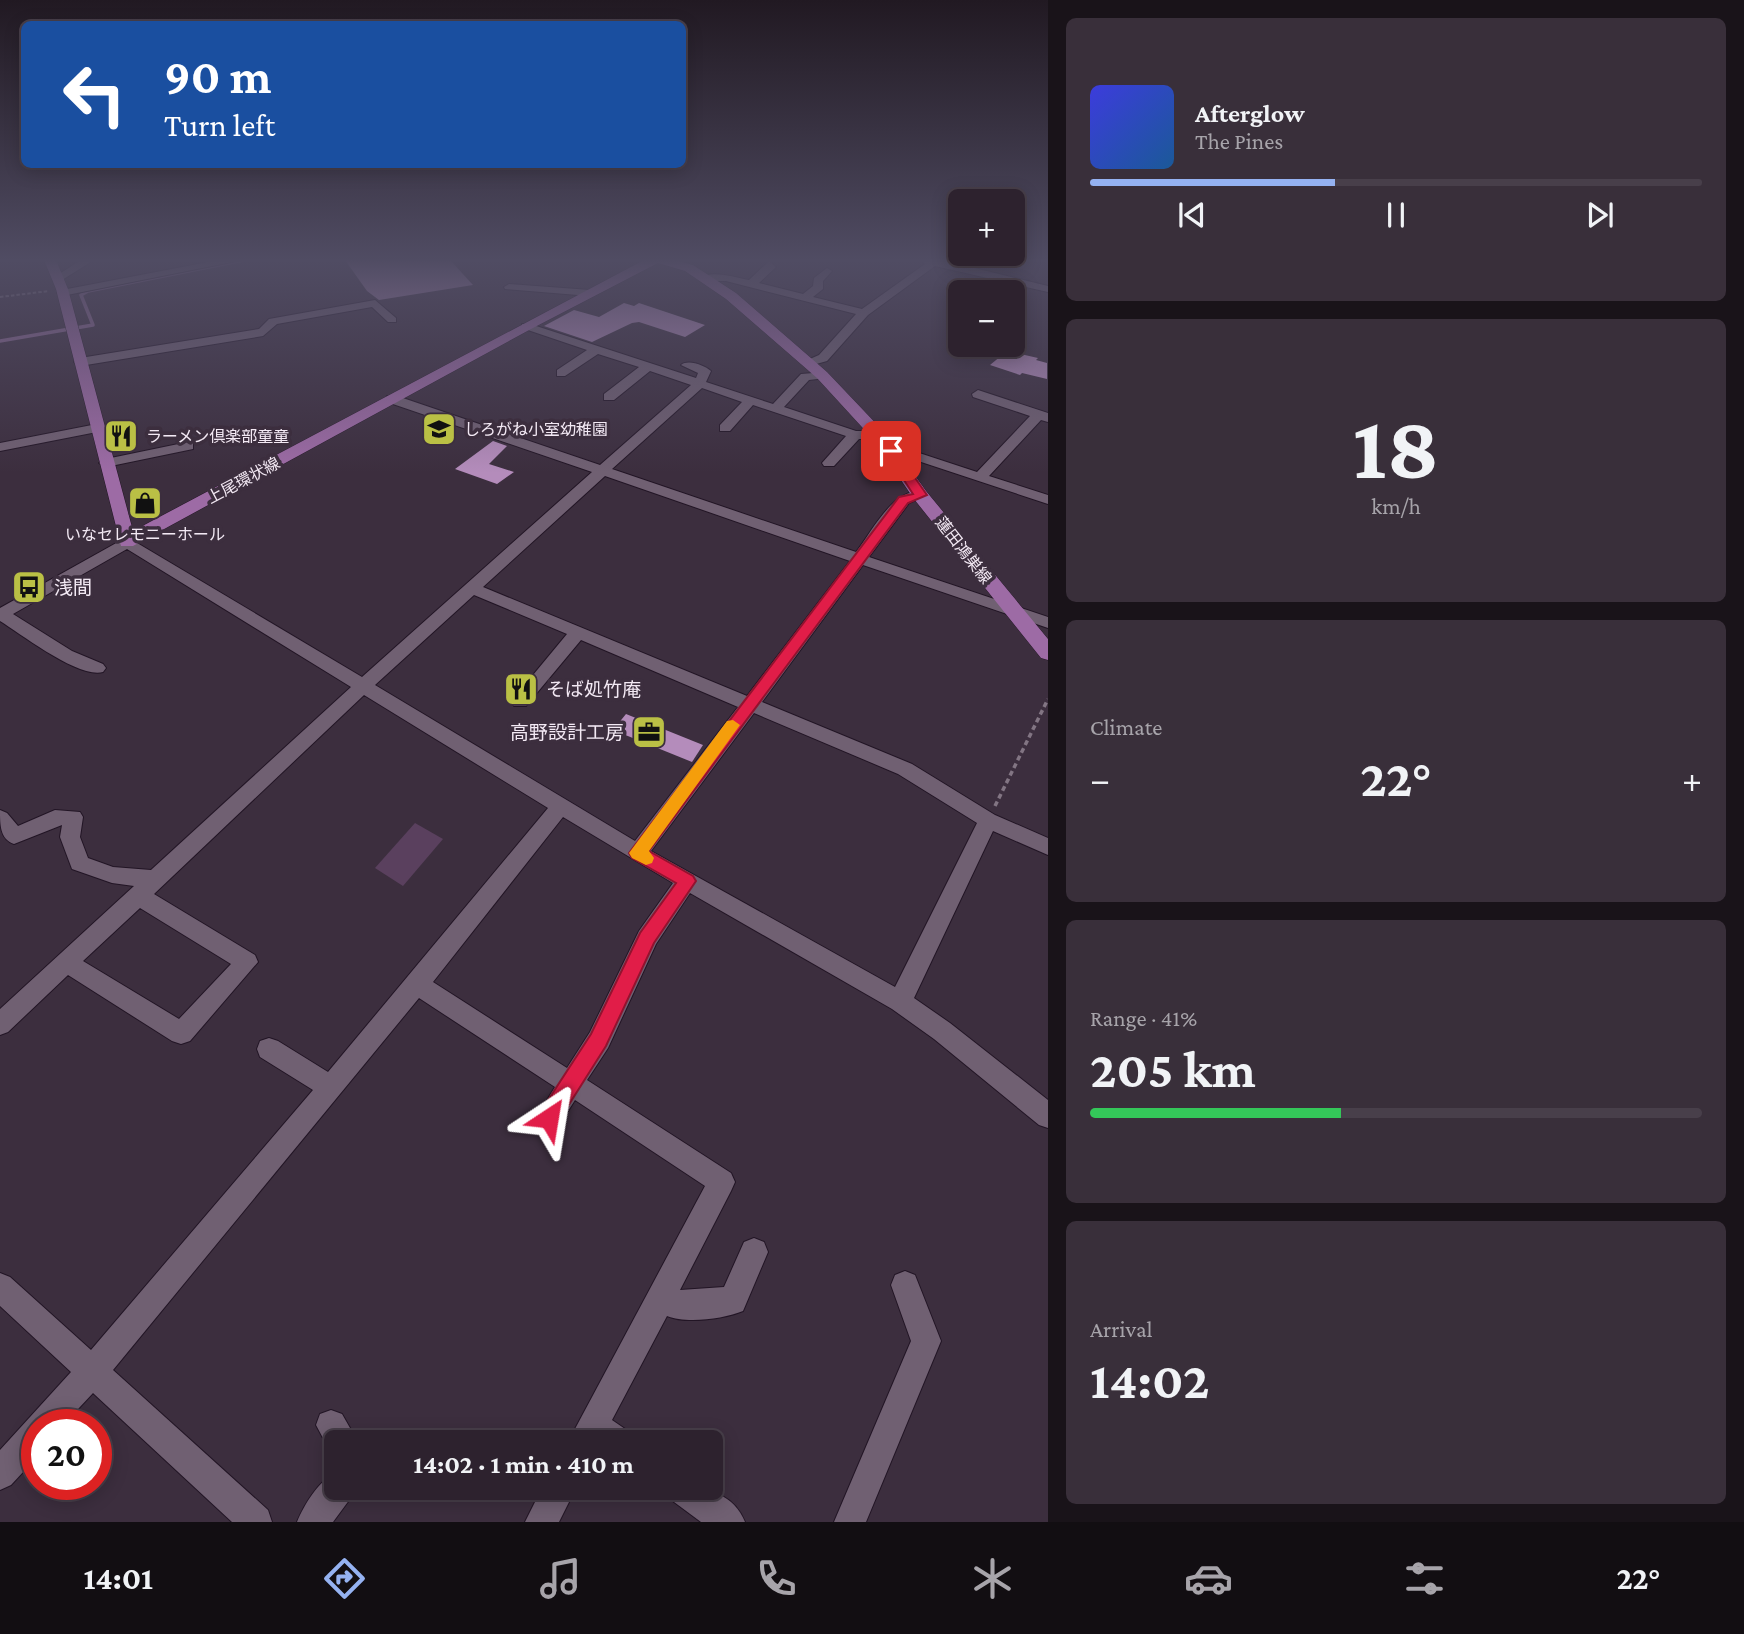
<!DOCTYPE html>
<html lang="en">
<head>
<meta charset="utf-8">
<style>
  body { margin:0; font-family:"Crimson Pro","Noto Sans JP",serif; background:#392f3a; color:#f1f3f6; height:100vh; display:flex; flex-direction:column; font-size:26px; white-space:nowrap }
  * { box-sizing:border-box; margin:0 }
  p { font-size:23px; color:#a7a4aa }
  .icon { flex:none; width:38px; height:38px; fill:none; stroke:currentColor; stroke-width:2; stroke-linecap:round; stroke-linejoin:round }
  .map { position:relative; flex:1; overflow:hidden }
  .drawer { display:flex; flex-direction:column; gap:18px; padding:18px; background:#191319; width:696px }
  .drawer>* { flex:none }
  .guide { position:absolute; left:21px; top:21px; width:665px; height:147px; border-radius:10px; box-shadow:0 4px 18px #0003,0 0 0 2px #483f4a; background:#1a4fa0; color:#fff; overflow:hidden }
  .tools { position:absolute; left:948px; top:189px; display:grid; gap:14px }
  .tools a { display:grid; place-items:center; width:77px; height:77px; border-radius:10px; background:#2d222e; box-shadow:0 4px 18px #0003,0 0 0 2px #483f4a; font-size:35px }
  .speed { position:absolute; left:21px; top:1409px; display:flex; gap:14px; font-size:35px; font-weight:700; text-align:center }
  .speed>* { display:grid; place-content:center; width:91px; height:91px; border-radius:50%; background:#2d222e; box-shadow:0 4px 18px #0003,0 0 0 2px #483f4a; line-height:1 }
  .speed .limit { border:10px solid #d22; background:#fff; color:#111 }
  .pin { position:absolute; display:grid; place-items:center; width:60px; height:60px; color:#fff; margin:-30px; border-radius:14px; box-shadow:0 4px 10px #0006 }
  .me { position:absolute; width:77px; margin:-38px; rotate:33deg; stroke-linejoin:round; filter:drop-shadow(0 0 5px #0008) }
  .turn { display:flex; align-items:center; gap:24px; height:147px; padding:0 28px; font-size:32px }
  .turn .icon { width:91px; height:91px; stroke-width:2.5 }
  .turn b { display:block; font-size:49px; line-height:60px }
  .big { font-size:52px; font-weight:700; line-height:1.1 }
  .drawer .widget { flex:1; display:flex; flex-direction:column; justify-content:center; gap:10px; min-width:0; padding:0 24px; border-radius:10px; background:#392f3a }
  .drawer .dial { align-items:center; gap:0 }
  .dial b { font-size:91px; line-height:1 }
  .song { display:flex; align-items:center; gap:21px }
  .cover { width:84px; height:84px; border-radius:10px; background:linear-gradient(135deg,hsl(240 70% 55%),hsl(210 70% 35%)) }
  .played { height:7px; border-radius:4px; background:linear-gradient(90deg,#95b2f1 40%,#483f4a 40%) }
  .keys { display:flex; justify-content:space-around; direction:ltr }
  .heat { display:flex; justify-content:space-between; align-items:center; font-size:38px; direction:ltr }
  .charge { height:10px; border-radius:5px; background:linear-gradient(90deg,#34c759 41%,#483f4a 0) }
  .trip { position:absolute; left:324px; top:1430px; width:399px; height:70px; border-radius:10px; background:#2d222e; box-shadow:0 4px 18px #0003,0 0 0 2px #483f4a; font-weight:700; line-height:70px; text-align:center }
  .dock { display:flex; height:112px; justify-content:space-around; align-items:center; background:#120e12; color:#a7a4aa }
  .dock .icon { width:49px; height:49px }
  .dock .selected { color:#95b2f1 }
  .dock b { font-size:32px; color:#f1f3f6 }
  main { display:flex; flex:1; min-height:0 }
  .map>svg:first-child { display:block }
  .green { fill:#5a405e }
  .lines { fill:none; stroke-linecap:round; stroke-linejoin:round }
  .stream { stroke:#906a96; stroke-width:3.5 }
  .building { fill:#b48cbb }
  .minor-casing { stroke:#221525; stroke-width:2 }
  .major-casing { stroke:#221525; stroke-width:1 }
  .path-far1 { stroke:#827583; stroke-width:2; stroke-dasharray:3.5 2; stroke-linecap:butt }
  .path { stroke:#827583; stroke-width:3.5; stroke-dasharray:5 3.5; stroke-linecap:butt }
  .minor { fill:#706072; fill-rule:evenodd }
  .major { fill:#9d6ba5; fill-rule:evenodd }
  .route { fill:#e11d48; stroke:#92132f; stroke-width:2 }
  .slow { fill:#f59e0b }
  .labels { text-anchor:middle; stroke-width:7; stroke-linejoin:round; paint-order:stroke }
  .far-poi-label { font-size:16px; fill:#f3e9f4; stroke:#3c2e3e; text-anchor:start }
  .far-street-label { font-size:16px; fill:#f3e9f4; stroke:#3c2e3e }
  .poi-label { font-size:19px; fill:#f3e9f4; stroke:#3c2e3e; text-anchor:start }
</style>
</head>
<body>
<main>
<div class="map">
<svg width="1048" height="1522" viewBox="0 0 1048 1522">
  <rect width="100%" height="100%" fill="#3c2e3e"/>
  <path class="green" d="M 415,823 L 443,839 L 403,886 L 375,868 Z"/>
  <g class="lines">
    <path class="stream" d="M 0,341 L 93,325 L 81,295 L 88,291 L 244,260"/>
  </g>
  <g class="building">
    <path d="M 345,260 L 451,261 L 473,285 L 379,300 L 367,291 Z"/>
    <path d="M 624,303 L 634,306 L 639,303 L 705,325 L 685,337 L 639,322 L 632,323 L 592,342 L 544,326 L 574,310 L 599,317 Z"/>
    <path d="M 1007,351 L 1038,358 L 1036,360 L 1047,363 L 1047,379 L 1022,373 L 1020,375 L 990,365 Z"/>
    <path d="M 493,441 L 507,446 L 489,464 L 514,472 L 497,484 L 455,469 Z"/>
    <path d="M 626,714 L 703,745 L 692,762 L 613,730 Z"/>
  </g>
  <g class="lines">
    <g class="minor-casing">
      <g id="minor">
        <path d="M 81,260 L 94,260 L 62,280 L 53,278 Z"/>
        <path d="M 219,260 L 242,260 L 62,296 L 57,293 L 62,290 Z"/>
        <path d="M 920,260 L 942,260 L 1048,286 L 1048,292 L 935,266 L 868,315 L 827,361 L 809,366 L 803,362 L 819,355 L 856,314 L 726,281 L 704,281 L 699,278 C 712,270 733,277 749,280 L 769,261 L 776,267 L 759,283 L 803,294 L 813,286 L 814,278 L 827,268 L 832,271 L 823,281 L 823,289 L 813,297 L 862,309 L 925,264 Z"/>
        <path d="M 509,284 L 590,290 L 595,293 L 590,296 L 505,289 L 504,287 Z"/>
        <path d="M 375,300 L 396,318 L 396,322 L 388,322 L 372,307 L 277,324 L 263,336 L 80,366 L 74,362 L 80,358 L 259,329 L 269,319 Z"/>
        <path d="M 522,324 L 530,324 L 696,378 L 698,373 L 681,365 C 688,359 704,365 711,371 L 706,382 L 773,404 L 801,374 L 826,372 L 826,378 L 809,380 L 784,407 L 856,431 L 878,431 L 885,435 L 878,439 L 859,439 L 834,466 L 824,466 L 822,463 L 846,436 L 753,405 L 730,431 L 720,431 L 720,425 L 742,402 L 702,388 L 612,469 L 856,552 C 872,532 894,485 925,492 L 927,495 L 909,503 L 869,557 L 1048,617 L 1048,628 L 863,565 L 762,702 L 912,764 L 995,815 L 1048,838 L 1048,855 L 993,831 L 914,998 L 950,1023 L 1048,1100 L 1048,1128 L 1039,1125 L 934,1039 L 892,1009 L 690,893 L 656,944 L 608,1048 L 587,1080 L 731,1173 L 735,1182 L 731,1191 L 680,1290 L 724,1287 L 744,1242 L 754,1238 L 764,1242 L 768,1252 L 743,1311 C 724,1319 686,1324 667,1316 L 612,1420 L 628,1431 L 633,1442 L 568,1442 L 705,1186 L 575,1100 L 558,1127 L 549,1130 L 540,1127 L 536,1118 L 555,1087 L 419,998 L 113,1370 L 268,1510 L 272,1522 L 232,1522 L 93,1393 L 64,1424 L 37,1424 L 37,1457 L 11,1485 L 0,1490 L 0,1450 L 71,1372 L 0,1306 L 0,1273 L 10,1277 L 91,1350 L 313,1090 L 260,1057 L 257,1049 L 260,1041 L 269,1038 L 278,1041 L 328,1072 L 548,808 L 364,695 L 154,894 L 255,955 L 258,962 L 190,1041 L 181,1044 L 172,1041 L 68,975 L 8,1032 L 0,1035 L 0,1009 L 134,886 L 112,883 L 72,869 L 60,837 L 62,825 L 14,844 C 0,839 0,825 0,810 L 7,813 L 18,826 L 55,810 L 80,812 L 83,817 L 80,837 L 88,858 L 113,867 L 151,870 L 351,687 L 127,549 L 13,614 L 72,651 L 103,664 L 106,668 L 103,672 C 79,679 21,634 0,621 L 0,608 L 127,537 L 362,677 L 592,472 L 387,402 L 387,396 L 397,396 L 600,465 L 691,385 L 650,371 L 614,400 L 604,400 L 604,394 L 639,367 L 598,354 L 565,376 L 557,376 L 557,370 L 587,350 L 522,328 ZM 605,476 L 850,561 L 747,696 L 483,587 ZM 474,595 L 567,634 L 514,698 L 511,702 L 514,706 L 526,706 L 581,640 L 738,707 L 635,841 L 375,685 ZM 754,713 L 898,774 L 977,823 L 895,987 L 651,851 ZM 563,817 L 673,883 L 639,931 L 590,1032 L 567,1068 L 433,982 ZM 140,908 L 231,964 L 179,1019 L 83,961 Z"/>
        <path d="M 978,390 L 1048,413 L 1048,422 L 1041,420 L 989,476 L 1048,495 L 1048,504 L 900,455 L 886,454 L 884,451 L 891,447 L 901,447 L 977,472 L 1030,416 L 973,397 L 972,394 Z"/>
        <path d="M 97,424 L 102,425 L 102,431 L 0,451 L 0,443 Z"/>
        <path d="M 188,442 L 193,443 L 193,449 L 106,467 L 99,463 L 106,459 Z"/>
        <path d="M 905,1271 L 915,1275 L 941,1341 L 866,1522 L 834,1522 L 911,1341 L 891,1285 L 895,1275 Z"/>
        <path d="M 331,1410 L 342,1414 L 358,1442 L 336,1442 L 336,1455 L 331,1453 L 316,1425 L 320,1414 Z"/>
        <path d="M 336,1473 L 336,1488 L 355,1488 L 350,1499 L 333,1522 L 297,1522 C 304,1505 319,1480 336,1473 Z"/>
        <path d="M 542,1488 L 576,1488 L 559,1522 L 525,1522 Z"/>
        <path d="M 665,1488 C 696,1485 732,1489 745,1522 L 701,1522 L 670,1499 Z"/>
      </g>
    </g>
    <g class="major-casing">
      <path id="major" d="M 44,260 L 56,260 L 68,289 L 133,531 L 644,260 L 675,260 L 693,265 L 736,293 L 827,372 L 884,432 L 926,491 L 1048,639 L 1048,660 L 1041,658 L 914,499 L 872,438 L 817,378 L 726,299 L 685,271 L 658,263 L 531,329 L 133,546 L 121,546 L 56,289 Z"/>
    </g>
    <path class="path-far1" d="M 0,297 L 49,291"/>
    <path class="path" d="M 995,806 L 1048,699"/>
    <use href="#minor" class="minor"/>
    <use href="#major" class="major"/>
  </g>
  <linearGradient id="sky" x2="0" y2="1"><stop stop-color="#211922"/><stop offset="0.55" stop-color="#504c63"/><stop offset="1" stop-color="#504c63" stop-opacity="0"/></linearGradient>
  <rect width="1048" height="473" fill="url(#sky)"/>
  <path class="route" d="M 887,449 L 895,449 L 927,495 L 908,503 L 649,851 L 693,876 L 696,881 L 654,943 L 606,1046 L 556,1125 L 549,1128 L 541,1125 L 538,1118 L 541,1111 L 591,1034 L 640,933 L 676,883 L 632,858 L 629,853 L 899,497 L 913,494 L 885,451 Z"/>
  <path class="slow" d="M 733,720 L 740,725 L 649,851 L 654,858 L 652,863 L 646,865 L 632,858 L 629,853 L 632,849 L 727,721 Z"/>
  <defs>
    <g id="school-square" transform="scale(1.75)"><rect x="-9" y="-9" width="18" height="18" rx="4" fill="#bac045" stroke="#3c2e3e"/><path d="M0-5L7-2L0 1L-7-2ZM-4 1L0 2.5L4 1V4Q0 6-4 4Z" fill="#111"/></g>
    <g id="restaurant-square" transform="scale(1.75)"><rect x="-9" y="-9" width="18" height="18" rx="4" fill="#bac045" stroke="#3c2e3e"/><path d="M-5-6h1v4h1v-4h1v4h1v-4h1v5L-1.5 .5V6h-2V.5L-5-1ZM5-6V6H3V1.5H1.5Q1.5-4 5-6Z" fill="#111"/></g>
    <g id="shop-square" transform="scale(1.75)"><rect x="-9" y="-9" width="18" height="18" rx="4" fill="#bac045" stroke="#3c2e3e"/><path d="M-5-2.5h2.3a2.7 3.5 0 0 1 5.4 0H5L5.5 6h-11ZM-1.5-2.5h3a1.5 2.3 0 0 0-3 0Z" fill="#111"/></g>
    <g id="bus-square" transform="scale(1.75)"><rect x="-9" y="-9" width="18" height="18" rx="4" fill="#bac045" stroke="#3c2e3e"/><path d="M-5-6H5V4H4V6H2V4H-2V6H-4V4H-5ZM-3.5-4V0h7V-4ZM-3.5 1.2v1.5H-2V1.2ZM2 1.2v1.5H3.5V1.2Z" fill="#111"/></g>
    <g id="office-square" transform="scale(1.75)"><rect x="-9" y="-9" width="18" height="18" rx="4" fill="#bac045" stroke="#3c2e3e"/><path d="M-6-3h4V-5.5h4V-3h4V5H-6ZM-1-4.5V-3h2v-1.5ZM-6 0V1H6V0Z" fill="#111"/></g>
  </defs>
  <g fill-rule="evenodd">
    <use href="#school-square" x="439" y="429"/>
    <use href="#restaurant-square" x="121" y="436"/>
    <use href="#shop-square" x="145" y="503"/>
    <use href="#bus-square" x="29" y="587"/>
    <use href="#restaurant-square" x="521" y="689"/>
    <use href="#office-square" x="649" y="732"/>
  </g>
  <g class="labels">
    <g class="far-poi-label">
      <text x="464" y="435">しろがね小室幼稚園</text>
      <text x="146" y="442">ラーメン倶楽部童童</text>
      <text x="145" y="540" text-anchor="middle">いなセレモニーホール</text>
    </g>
    <g class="far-street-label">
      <text transform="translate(243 480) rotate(-28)" y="6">上尾環状線</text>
      <text transform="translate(964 550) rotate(52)" y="6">蓮田鴻巣線</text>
    </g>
    <g class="poi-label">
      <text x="54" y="594">浅間</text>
      <text x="546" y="696">そば処竹庵</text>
      <text x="624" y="739" text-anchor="end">高野設計工房</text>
    </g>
  </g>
</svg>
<div class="tools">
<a>+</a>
<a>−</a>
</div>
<div class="speed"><div class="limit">20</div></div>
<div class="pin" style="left:891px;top:451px;background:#d93025"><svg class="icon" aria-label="arrive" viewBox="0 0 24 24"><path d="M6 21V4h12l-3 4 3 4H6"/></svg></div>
<svg class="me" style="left:549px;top:1118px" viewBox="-20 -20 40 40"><path d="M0-17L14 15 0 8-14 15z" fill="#e11d48" stroke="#fff" stroke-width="4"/></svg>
<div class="trip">14:02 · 1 min · 410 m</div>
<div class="guide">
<div class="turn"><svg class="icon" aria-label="left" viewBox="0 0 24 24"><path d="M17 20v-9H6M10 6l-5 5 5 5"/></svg><div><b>90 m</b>Turn left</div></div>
</div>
</div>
<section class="drawer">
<div class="widget">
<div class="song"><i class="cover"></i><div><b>Afterglow</b><p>The Pines</p></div></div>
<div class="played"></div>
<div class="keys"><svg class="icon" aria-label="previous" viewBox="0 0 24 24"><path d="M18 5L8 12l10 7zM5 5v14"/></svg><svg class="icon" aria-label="pause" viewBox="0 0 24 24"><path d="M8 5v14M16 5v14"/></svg><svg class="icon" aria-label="next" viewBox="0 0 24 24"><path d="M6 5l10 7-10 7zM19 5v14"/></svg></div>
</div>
<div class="widget dial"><b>18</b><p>km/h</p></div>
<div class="widget"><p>Climate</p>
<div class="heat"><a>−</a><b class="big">22°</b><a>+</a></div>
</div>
<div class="widget"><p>Range · 41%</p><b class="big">205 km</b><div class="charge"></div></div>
<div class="widget"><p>Arrival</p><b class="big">14:02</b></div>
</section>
</main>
<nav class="dock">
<b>14:01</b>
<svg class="icon selected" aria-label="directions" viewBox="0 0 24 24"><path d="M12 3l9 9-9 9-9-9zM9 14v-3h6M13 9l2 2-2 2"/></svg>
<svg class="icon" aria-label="music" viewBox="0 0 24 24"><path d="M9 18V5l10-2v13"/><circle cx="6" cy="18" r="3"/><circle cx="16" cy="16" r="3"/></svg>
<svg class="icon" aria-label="phone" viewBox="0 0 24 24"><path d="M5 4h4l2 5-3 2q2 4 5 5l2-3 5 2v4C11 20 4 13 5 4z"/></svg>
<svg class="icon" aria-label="climate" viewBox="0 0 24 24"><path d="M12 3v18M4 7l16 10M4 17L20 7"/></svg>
<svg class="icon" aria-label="car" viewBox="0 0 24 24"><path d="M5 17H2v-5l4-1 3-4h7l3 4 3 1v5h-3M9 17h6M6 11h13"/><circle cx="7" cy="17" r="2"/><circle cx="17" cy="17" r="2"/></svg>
<svg class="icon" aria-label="filters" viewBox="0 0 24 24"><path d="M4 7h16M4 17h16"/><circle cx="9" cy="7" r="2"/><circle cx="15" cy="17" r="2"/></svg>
<b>22°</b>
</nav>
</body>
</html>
